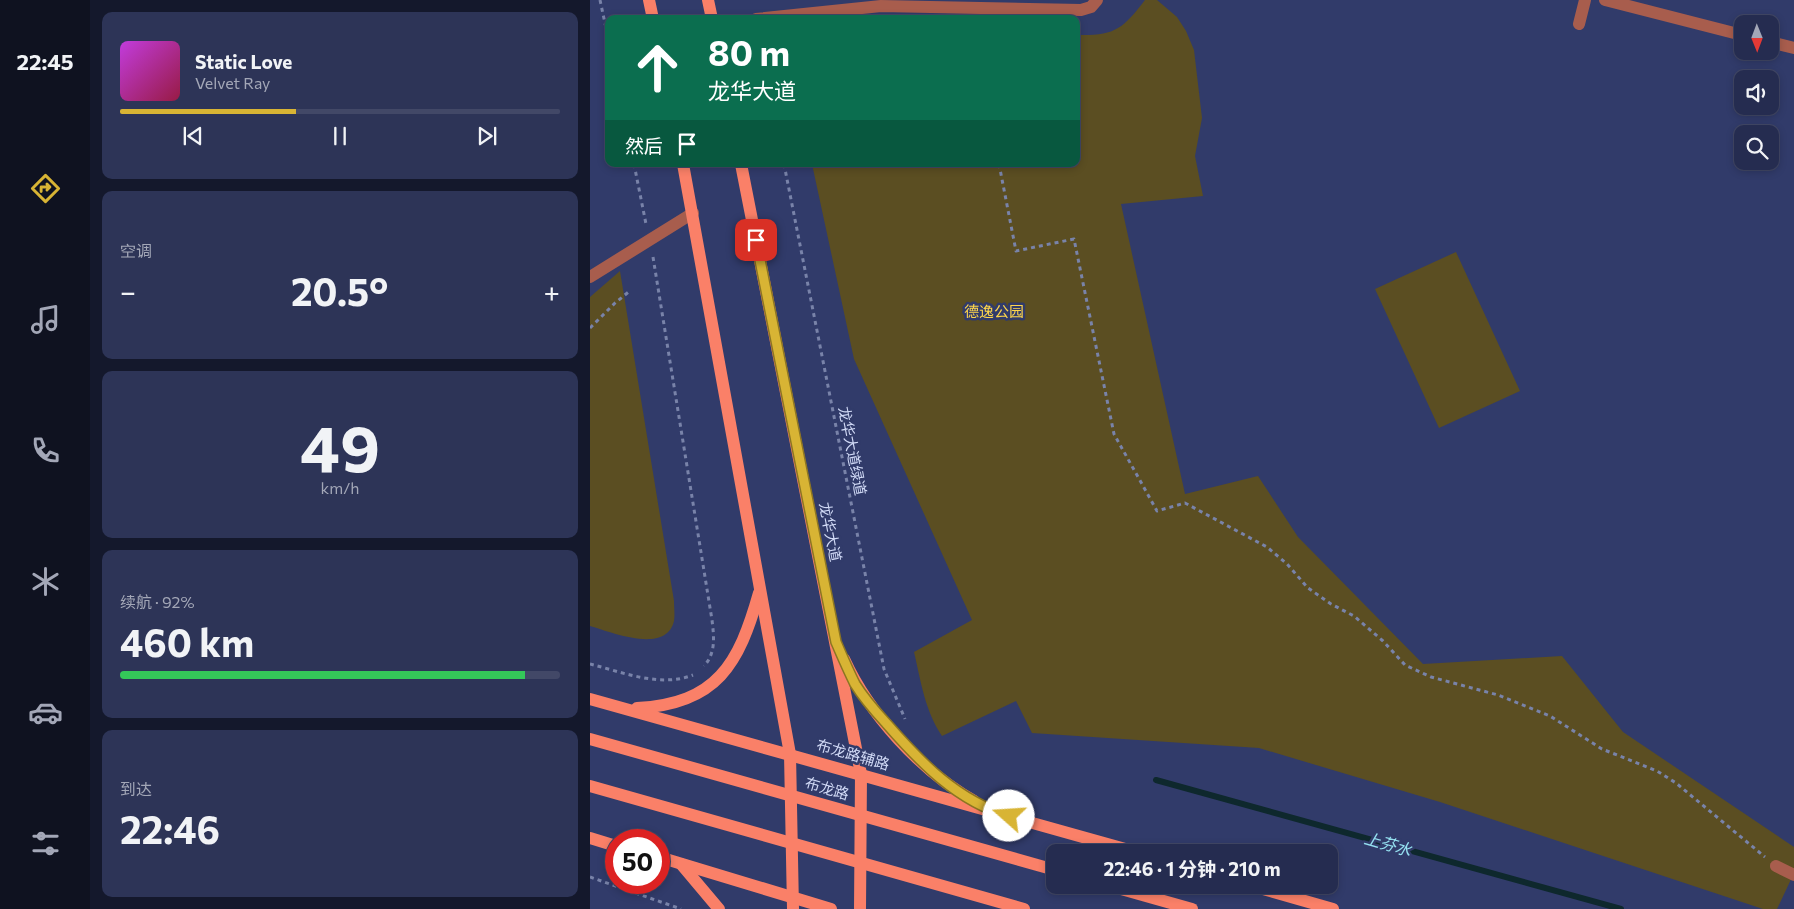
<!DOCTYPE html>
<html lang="zh">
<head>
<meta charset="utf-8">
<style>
  body { margin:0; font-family:Commissioner,"Noto Sans SC",sans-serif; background:#2d3457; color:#f1f3f6; height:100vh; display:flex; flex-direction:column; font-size:19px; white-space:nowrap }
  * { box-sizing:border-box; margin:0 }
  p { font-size:16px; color:#a3a7b7 }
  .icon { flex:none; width:28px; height:28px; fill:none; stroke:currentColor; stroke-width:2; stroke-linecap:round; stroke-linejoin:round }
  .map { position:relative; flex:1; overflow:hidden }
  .panel { display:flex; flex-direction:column; gap:12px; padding:12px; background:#14182c; width:500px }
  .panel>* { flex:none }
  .top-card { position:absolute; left:15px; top:15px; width:475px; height:152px; border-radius:10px; box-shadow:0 2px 8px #0003,0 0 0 1px #424867; background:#0b6e4f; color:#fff; overflow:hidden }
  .needle { width:32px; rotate:179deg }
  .controls { position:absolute; left:1144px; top:15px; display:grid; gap:10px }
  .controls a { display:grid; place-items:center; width:45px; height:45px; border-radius:10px; background:#252c50; box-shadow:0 2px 8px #0003,0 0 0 1px #424867; font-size:25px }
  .speed { position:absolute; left:15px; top:829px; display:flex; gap:10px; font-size:25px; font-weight:700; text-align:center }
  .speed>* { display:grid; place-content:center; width:65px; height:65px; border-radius:50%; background:#252c50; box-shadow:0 2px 8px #0003,0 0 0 1px #424867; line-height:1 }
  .speed .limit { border:8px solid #d22; background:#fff; color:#111 }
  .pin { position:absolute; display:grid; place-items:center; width:42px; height:42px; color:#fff; margin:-21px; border-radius:10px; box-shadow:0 2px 8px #0006 }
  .me { position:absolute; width:55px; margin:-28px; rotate:289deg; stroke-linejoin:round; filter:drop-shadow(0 0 4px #0008) }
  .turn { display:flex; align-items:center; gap:18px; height:105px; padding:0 20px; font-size:22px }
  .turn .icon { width:65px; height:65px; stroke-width:2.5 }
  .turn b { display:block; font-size:35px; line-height:42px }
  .then { display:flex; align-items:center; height:48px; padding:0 20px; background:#0003; gap:10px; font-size:19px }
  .big { font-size:38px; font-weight:700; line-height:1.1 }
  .panel .widget { flex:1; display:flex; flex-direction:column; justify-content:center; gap:8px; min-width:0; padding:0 18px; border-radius:10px; background:#2d3457 }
  .panel .dial { align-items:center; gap:0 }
  .dial b { font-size:65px; line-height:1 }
  .song { display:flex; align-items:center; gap:15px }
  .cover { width:60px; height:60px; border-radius:8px; background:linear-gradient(135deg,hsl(290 70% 55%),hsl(340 70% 35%)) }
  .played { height:5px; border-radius:2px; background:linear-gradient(90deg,#d8b434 40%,#424867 40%) }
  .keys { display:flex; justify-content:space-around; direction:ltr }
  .heat { display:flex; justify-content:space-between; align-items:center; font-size:28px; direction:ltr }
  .charge { height:8px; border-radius:4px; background:linear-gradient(90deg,#34c759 92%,#424867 0) }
  .trip { position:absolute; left:456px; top:844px; width:292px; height:50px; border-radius:10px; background:#252c50; box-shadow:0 2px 8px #0003,0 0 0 1px #424867; font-weight:700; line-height:50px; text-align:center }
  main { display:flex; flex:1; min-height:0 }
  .tab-bar { display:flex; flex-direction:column; width:90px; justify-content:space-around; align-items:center; background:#0f1220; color:#a3a7b7 }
  .tab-bar .icon { width:35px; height:35px }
  .tab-bar .selected { color:#d8b434 }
  .tab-bar b { font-size:22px; color:#f1f3f6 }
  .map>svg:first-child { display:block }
  .green { fill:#5b4e22 }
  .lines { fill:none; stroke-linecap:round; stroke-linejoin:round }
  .stream { stroke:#0e282d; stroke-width:6 }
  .path { stroke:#7983a9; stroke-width:3; stroke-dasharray:4 4; stroke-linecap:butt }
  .minor { stroke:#a85d4d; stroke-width:12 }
  .major { stroke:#fa8068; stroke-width:12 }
  .major-bridge { stroke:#fa8068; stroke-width:12 }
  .route-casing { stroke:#8c7522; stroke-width:12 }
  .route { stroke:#d8b434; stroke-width:9 }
  .labels { text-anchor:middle; stroke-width:5; stroke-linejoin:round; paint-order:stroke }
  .park-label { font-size:15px; fill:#fed64b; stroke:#313b6a }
  .street-label { font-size:15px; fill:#d1daf6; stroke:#313b6a }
  .water-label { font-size:16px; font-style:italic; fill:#95e1f1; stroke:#313b6a }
</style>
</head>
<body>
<main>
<nav class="tab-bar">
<b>22:45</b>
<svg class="icon selected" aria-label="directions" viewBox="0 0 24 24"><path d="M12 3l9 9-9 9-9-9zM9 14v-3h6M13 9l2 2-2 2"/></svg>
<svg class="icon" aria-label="music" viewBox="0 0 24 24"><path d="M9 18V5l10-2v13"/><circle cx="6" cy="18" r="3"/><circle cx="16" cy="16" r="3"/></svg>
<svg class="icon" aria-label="phone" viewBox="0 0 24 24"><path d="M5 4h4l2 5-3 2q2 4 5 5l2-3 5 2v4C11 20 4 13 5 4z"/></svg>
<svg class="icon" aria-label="climate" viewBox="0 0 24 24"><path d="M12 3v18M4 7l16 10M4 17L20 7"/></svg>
<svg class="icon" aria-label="car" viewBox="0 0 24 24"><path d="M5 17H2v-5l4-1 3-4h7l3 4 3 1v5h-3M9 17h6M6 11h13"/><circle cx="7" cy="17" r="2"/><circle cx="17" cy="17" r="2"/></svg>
<svg class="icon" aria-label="filters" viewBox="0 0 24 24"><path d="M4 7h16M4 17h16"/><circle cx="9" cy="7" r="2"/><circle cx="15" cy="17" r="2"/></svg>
</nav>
<section class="panel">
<div class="widget">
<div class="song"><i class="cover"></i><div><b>Static Love</b><p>Velvet Ray</p></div></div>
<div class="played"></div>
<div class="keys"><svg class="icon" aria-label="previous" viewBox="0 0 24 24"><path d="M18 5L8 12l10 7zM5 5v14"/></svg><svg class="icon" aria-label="pause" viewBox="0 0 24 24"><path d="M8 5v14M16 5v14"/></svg><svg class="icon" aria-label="next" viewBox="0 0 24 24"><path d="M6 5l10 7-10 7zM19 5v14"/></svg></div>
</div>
<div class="widget"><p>空调</p>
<div class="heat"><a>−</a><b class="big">20.5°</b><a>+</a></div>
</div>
<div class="widget dial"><b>49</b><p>km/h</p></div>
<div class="widget"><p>续航 · 92%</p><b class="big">460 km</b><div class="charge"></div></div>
<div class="widget"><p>到达</p><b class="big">22:46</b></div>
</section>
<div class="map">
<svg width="1204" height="909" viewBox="0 0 1204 909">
  <rect width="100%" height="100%" fill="#313b6a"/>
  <g class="green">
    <path d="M 555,0 L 567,0 L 587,17 L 596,31 L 604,50 L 612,118 L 605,156 L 613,196 L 531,204 L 595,494 L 668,476 L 708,537 L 833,664 L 972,656 L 1033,732 L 1204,847 L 1204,873 L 1187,909 L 1173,909 L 850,802 L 669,748 L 442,733 L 426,701 L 352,736 C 335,711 331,682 324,652 L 382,620 L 264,359 L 222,164 L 486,164 L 486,35 C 524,36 532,30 555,0 Z"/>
    <path d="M 866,252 L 930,391 L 849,428 L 785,289 Z"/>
    <path d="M 30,271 L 84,601 C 84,607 85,615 84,621 C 76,655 21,632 0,626 L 0,297 Z"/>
  </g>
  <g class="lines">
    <path class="stream" d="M 566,780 L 1031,909"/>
    <g class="path">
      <path d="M 10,0 L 19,42"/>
      <path d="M 44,164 L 56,224"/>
      <path d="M 194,164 L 294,669 L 315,719"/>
      <path d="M 409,164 L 426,251 L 484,239 L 524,434 L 567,511 L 595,503 L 677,547 L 697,564 L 718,588 L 741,604 L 764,616 L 793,641 L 815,665 L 841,677 L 908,695 L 960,716 L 1012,749 L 1067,771 L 1086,783 L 1175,857"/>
      <path d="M 63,257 L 122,620 C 124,637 126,653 114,666"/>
      <path d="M 0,328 L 25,303 L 41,290"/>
      <path d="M 0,664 C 32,672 70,688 103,675"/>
      <path d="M 0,877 L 91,909"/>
    </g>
    <g class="minor">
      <path d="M 1015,0 L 1152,35"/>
      <path d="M 166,19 L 291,6 L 491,10 L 501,7 L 507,0"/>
      <path d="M 989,24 L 995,0"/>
      <path d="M 1180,42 L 1204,48"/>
      <path d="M 0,277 L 103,213"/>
      <path d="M 1186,866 L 1204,875"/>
    </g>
    <g class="major">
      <path d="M 59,0 L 63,19"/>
      <path d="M 118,0 L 122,19"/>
      <path d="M 93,164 L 200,754 L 203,909"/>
      <path d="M 151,164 L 271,774 L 270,909"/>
      <path d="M 254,659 C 279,714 331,771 384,801"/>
      <path d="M 0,699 L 546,852"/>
      <path d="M 47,708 C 127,704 149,664 169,593"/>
      <path d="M 0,838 L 26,846"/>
      <path d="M 69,857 L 241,909"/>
      <path d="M 91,864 L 129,909"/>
      <path d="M 517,885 L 602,909"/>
      <path d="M 659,885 L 743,909"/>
    </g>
    <g class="major-bridge">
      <path d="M 0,739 L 465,870"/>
      <path d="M 0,786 L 434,909"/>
    </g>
  </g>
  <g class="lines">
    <g class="route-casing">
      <path id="route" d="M 166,240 L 246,642 C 252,656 258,670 265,684 C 273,697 285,711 296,723 C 330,762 367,801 419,816"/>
    </g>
    <use href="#route" class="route"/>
  </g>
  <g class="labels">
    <g class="park-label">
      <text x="404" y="317">德逸公园</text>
    </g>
    <g class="street-label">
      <text transform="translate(262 451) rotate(79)" y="5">龙华大道绿道</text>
      <text transform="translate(240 532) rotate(79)" y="5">龙华大道</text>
      <text transform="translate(263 755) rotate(16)" y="5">布龙路辅路</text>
      <text transform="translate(237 789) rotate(16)" y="5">布龙路</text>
    </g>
    <g class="water-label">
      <text transform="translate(798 844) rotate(16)" y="6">上芬水</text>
    </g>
  </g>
</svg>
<div class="controls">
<a><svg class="needle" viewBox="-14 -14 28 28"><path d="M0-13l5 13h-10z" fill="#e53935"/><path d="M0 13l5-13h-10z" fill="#a3a7b7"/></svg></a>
<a><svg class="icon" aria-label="sound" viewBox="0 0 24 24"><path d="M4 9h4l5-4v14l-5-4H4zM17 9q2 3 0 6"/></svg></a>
<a><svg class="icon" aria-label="search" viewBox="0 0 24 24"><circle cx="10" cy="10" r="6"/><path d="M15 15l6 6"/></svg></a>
</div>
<div class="speed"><div class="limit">50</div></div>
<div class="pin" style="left:166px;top:240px;background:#d93025"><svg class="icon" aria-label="arrive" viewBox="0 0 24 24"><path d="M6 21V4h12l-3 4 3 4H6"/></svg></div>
<svg class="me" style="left:419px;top:816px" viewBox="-20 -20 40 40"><circle r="19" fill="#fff"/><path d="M0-13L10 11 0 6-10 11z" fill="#d8b434"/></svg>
<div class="trip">22:46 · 1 分钟 · 210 m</div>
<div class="top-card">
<div class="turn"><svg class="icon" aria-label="ahead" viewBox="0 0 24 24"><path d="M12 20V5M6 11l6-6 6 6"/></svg><div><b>80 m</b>龙华大道</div></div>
<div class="then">然后<svg class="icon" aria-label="arrive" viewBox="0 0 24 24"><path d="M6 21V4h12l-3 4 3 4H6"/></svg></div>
</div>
</div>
</main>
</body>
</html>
